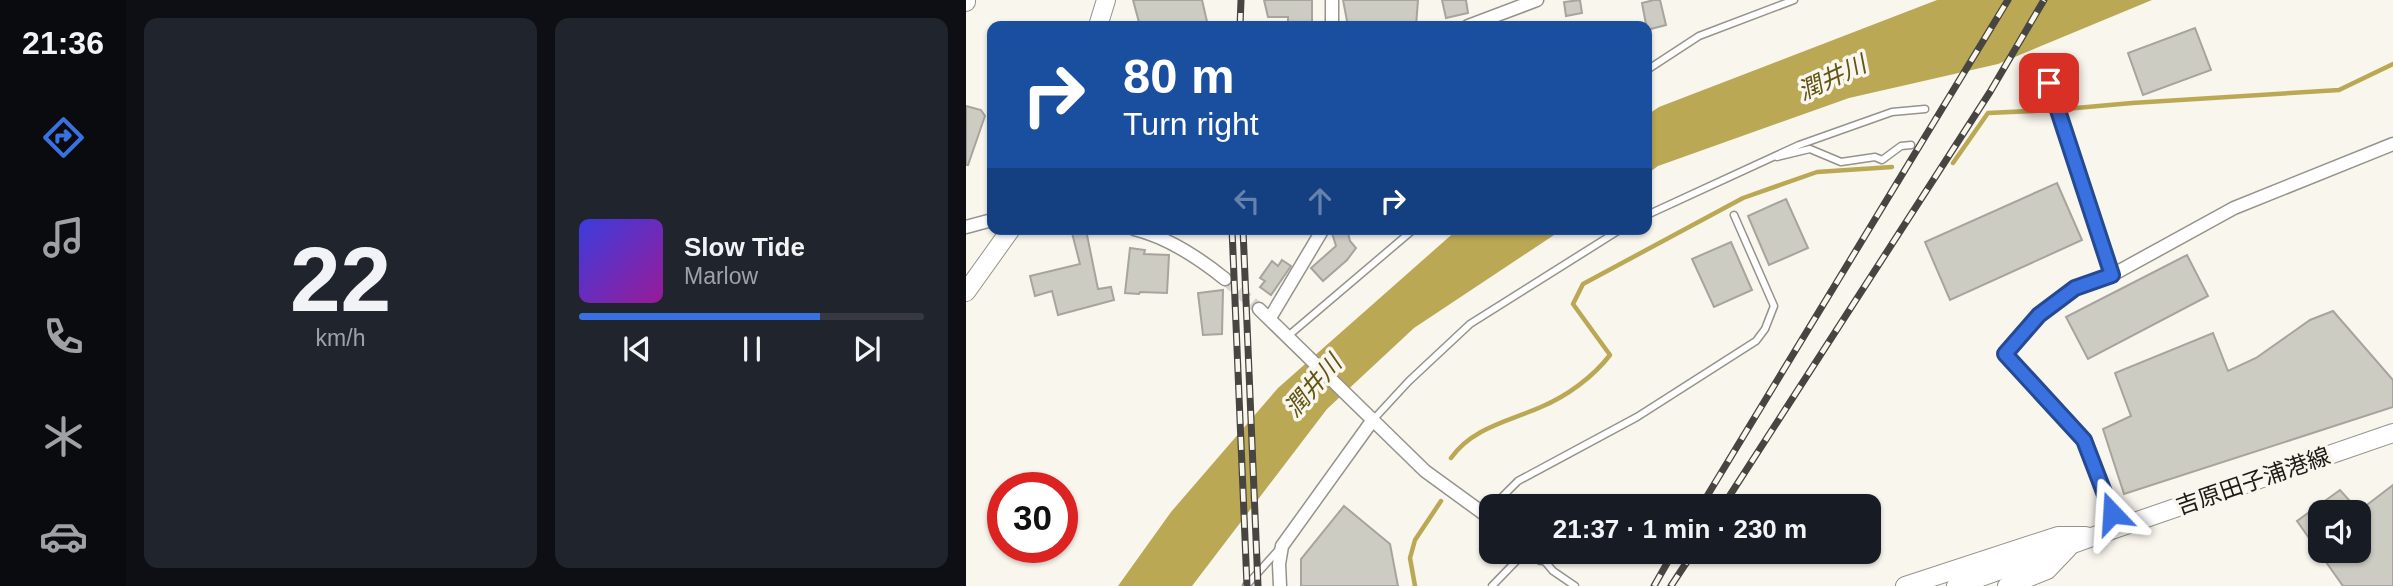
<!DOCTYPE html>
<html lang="en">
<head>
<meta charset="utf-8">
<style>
  body { margin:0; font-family:Arial,"Noto Sans JP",sans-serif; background:#20242c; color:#f1f3f6; height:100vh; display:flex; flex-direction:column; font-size:26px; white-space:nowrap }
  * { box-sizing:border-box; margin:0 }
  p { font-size:23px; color:#9ea1a6 }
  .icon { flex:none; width:38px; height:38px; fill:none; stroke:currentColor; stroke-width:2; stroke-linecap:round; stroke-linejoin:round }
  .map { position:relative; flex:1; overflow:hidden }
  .panel { display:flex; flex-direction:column; gap:18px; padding:18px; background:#0d0f14; width:840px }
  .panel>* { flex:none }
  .hud { position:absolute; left:21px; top:21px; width:665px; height:214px; border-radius:14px; box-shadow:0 2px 5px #0004; background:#1a4fa0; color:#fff; overflow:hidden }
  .fabs { position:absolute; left:1342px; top:500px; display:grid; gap:14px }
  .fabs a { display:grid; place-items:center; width:63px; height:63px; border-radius:14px; background:#171b24; box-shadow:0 2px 5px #0004; font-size:35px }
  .speed { position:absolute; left:21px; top:472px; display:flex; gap:14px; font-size:35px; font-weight:700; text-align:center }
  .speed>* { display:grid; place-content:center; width:91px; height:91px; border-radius:50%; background:#171b24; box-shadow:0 2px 5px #0004; line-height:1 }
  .speed .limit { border:10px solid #d22; background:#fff; color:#111 }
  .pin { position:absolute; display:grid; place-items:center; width:60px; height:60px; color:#fff; margin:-30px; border-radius:14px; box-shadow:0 4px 10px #0006 }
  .me { position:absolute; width:77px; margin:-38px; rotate:340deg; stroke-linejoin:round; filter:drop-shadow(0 0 5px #0008) }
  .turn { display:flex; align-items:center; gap:24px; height:147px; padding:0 21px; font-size:32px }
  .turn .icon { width:91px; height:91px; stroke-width:2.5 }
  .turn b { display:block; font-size:49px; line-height:60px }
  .lanes { display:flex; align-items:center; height:66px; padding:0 21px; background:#0003; justify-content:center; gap:35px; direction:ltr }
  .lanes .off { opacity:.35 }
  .panel .tile { flex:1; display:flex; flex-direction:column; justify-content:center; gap:10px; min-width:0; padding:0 24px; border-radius:14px; background:#20242c }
  .panel .dial { align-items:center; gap:0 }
  .dial b { font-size:91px; line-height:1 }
  .song { display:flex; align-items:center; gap:21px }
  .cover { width:84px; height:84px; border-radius:10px; background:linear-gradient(135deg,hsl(240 70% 55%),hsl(300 70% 35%)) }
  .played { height:7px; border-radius:4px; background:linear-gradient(90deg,#3971e0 70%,#363941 70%) }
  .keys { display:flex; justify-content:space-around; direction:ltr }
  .panel .tiles { flex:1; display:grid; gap:18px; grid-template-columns:repeat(2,1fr) }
  .trip { position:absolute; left:513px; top:494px; width:402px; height:70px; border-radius:14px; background:#171b24; box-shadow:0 2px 5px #0004; font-weight:800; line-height:70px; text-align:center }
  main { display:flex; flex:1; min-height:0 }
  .tab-bar { display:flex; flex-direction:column; width:126px; justify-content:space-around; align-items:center; background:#090b0e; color:#9ea1a6 }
  .tab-bar .icon { width:49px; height:49px }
  .tab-bar .selected { color:#3971e0 }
  .tab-bar b { font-size:32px; color:#f1f3f6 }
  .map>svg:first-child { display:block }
  .water { fill:#bba854 }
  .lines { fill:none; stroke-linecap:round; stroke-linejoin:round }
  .stream { stroke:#bba854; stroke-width:4.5 }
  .building { fill:#cdccc3; stroke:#a6a49c; stroke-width:2; fill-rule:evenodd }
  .street-tunnel { stroke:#d7d5cd; stroke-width:12; stroke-dasharray:12 6; stroke-linecap:butt }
  .lane-casing { stroke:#95938b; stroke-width:9 }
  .street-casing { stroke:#95938b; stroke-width:15 }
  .secondary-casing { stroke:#95938b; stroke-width:20 }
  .lane { stroke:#fff; stroke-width:6 }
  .street { stroke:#fff; stroke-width:12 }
  .secondary { stroke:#fff; stroke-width:18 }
  .rail-casing { stroke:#464541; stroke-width:7 }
  .rail { stroke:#f8f6ed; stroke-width:4.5; stroke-dasharray:13; stroke-linecap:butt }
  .route-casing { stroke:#254992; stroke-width:18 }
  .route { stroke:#3971e0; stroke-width:12 }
  .labels { text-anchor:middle; stroke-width:7; stroke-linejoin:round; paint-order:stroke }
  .street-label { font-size:23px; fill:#1c1b18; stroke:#f8f6ed }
  .water-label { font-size:24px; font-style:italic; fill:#615414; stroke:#f8f6ed }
</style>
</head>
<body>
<main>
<nav class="tab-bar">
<b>21:36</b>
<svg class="icon selected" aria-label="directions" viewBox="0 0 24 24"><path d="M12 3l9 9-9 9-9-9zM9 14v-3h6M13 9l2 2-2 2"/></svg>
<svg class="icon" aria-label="music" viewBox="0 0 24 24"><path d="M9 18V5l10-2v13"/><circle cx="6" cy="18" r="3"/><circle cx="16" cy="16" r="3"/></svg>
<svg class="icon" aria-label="phone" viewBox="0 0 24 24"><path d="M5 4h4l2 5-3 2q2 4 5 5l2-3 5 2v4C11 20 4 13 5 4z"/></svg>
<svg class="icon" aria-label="climate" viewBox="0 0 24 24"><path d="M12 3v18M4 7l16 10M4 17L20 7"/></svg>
<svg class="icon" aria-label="car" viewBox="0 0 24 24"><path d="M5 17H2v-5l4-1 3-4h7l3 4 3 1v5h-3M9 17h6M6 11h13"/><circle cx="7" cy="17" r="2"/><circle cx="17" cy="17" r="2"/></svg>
</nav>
<section class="panel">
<div class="tiles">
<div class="tile dial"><b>22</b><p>km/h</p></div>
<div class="tile">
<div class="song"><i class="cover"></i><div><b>Slow Tide</b><p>Marlow</p></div></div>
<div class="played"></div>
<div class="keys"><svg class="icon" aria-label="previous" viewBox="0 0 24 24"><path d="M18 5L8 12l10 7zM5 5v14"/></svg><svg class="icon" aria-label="pause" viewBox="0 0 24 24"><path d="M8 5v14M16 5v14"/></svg><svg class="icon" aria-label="next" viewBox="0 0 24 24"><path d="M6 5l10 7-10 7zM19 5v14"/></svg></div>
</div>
</div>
</section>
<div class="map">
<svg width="1427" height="586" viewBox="0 0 1427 586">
  <rect width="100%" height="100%" fill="#f8f6ed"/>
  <g class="water">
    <path d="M 971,0 L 1186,0 L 1032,64 L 883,98 L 692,166 L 681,174 L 681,115 L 693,107 Z"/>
    <path d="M 492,229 L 597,229 L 448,328 L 361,409 L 226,586 L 152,586 L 205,512 L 312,388 Z"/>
  </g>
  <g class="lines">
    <g class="stream">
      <path d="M 1099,109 L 1166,103 L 1373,90 L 1427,64"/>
      <path d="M 987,163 L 1022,113 L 1087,110"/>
      <path d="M 485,458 C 506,428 543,421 575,407 C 601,396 627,377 644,355 L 607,304 L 617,284 L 777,198 L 851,172 L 926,167"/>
      <path d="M 449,586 L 444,558 L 449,540 L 475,501"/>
    </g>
  </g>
  <g class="building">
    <path d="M 167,0 L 236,0 L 242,26 L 174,26 Z"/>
    <path d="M 298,0 L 346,0 L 346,26 L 322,26 L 322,17 L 302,17 Z"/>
    <path d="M 377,0 L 452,0 L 450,26 L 403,26 L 397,23 L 382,26 Z"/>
    <path d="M 476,0 L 500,0 L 502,13 L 480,18 Z"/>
    <path d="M 614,0 L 616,13 L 600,16 L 598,2 Z"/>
    <path d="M 688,0 L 694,0 L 700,25 L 681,30 L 676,3 Z"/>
    <path d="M 1229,28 L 1245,70 L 1177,95 L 1162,53 Z"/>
    <path d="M 0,106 L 15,110 L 19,116 L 2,165 L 0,165 Z"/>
    <path d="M 1091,183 L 1116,240 L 984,300 L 959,242 Z"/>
    <path d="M 820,199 L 842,248 L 803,265 L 782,216 Z"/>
    <path d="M 372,229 L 381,229 L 384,241 L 390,248 L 381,260 L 357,281 L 345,268 L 370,246 L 366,233 Z"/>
    <path d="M 120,230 L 132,289 L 145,287 L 148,300 L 92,315 L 86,291 L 69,296 L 64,276 L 114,264 L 106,233 Z"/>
    <path d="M 765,242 L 786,290 L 748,307 L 726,259 Z"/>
    <path d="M 164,248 L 179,250 L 178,254 L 203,255 L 201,293 L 174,292 L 173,294 L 159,293 Z"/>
    <path d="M 1221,255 L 1242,296 L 1122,359 L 1100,317 Z"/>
    <path d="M 316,260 L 325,266 L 305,295 L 294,287 L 299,281 L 294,278 L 306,261 L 312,266 Z"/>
    <path d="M 257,290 L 256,334 L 237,335 L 232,293 Z"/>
    <path d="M 1367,311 L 1427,380 L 1427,407 L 1158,494 L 1137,429 L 1165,416 L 1149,373 L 1247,333 L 1262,371 L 1290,358 L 1344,320 Z"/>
    <path d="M 1427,485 L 1427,586 L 1377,586 L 1331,521 L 1374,490 L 1393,511 ZM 1354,513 L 1393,513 L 1393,551 L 1354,551 Z"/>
    <path d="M 378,506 L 424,544 L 432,586 L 335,586 L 335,559 Z"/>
  </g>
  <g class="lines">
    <path class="street-tunnel" d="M 259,279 L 293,309"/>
    <g class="lane-casing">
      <g id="lane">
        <path d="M 681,70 L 733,36 L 828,0"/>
        <path d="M 811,157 L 844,149 L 875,162 L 909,157 L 916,160 L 935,146 L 945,145"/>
        <path d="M 681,215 L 833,145 L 926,112 L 959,109"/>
        <path d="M 322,336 L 448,229"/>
        <path d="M 406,421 L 443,381 L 504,324 L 655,229"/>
        <path d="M 527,506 L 552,481 L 671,417 L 790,341 L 799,329 L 808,306 L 768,215"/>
        <path d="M 576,558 L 587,571 L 609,586"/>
        <path d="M 280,586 L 314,548"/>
        <path d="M 526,586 L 560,551"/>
      </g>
    </g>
    <g class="street-casing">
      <g id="street">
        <path d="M 366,26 L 366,0"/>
        <path d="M 502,26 L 571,0"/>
        <path d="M 1083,83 L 1146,275"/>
        <path d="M 0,227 L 26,220"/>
        <path d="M 168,229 C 201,237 233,258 259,279"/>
        <path d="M 293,309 L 459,471 L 525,519"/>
        <path d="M 304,318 L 357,229"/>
        <path d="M 1151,528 L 1118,440 L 1039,353 L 1073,315 L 1109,288 L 1146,275 L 1268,208 L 1427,144"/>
        <path d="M 568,551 L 575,558"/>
        <path d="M 314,586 L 313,564 L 316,546 L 406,421"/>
      </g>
    </g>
    <g class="secondary-casing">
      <g id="secondary">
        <path d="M 0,2 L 0,0"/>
        <path d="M 132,26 L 140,0"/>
        <path d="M 0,292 L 45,229"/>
        <path d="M 939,586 L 1092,536 L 1120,536"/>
        <path d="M 990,586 L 1151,528 L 1427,433"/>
        <path d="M 1041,586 L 1081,570 L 1102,548"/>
      </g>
    </g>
    <use href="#lane" class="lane"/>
    <use href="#street" class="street"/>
    <use href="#secondary" class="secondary"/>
    <g class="rail-casing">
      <g id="rail">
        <path d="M 274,26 L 275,0"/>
        <path d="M 266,229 L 281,586"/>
        <path d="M 277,229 L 292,586"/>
        <path d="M 735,506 L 1042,0"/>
        <path d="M 757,506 L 1024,92 L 1078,0"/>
        <path d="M 688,586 L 708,551"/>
        <path d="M 705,586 L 728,551"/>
      </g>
    </g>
    <use href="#rail" class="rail"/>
  </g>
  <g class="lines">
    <g class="route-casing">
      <path id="route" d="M 1083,83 L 1146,275 L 1109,288 L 1073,315 L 1039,354 L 1118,440 L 1146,513"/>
    </g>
    <use href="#route" class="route"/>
  </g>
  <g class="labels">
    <g class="street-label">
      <text transform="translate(1287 481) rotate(-19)" y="8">吉原田子浦港線</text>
    </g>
    <g class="water-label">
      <text transform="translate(866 78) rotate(-25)" y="8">潤井川</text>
      <text transform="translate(347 386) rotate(-49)" y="8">潤井川</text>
    </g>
  </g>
</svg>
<div class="fabs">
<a><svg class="icon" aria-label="sound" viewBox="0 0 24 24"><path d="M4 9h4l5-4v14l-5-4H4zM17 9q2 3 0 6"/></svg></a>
</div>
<div class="speed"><div class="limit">30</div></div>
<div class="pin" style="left:1083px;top:83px;background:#d93025"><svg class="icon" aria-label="arrive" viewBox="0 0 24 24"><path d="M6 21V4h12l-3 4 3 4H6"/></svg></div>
<svg class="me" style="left:1146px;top:513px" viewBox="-20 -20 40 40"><path d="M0-17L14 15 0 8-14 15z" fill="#3971e0" stroke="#fff" stroke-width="4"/></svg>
<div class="trip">21:37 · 1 min · 230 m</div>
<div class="hud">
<div class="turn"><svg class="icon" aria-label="right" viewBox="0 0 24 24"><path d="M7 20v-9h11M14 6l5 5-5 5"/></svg><div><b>80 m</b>Turn right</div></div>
<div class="lanes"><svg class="icon off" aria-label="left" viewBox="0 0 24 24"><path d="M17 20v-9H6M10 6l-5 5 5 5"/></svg><svg class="icon off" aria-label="ahead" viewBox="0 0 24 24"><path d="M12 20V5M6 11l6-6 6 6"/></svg><svg class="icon" aria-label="right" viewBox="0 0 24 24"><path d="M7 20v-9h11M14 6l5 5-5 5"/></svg></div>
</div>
</div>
</main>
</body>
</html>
